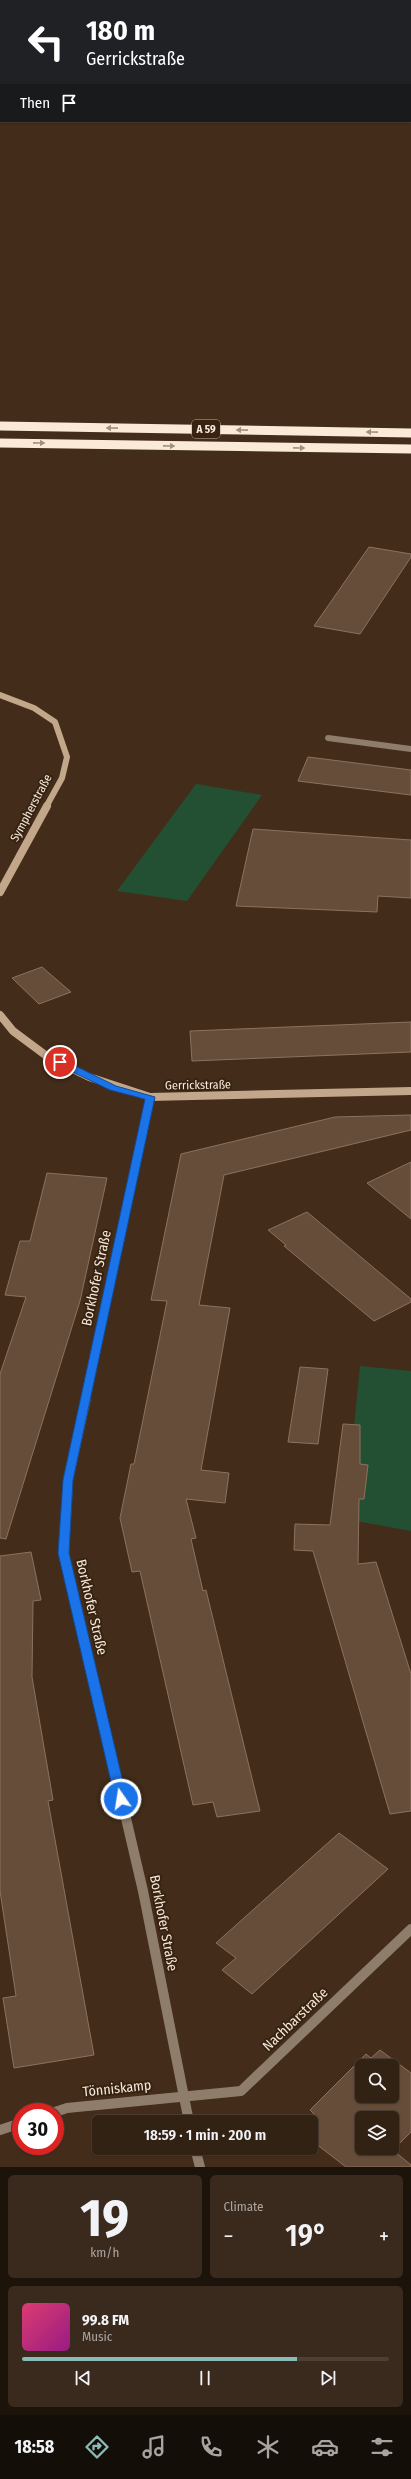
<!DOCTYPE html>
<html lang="en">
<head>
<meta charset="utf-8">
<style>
  body { margin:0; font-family:"Fira Sans Condensed",sans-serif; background:#3a2a1d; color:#f1f3f6; height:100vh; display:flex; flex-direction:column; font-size:15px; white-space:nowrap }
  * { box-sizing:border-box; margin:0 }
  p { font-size:13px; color:#a8a4a0 }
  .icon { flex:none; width:22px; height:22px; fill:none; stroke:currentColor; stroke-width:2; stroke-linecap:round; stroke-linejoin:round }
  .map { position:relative; height:2167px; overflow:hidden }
  .side { display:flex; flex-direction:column; gap:8px; padding:8px; background:#1c130b; flex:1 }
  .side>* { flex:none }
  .banner { position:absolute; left:0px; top:0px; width:411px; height:122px; box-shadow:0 1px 3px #0004,0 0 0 1px #4d3f34; background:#202124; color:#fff; overflow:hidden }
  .tools { position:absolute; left:355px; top:2059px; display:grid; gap:8px }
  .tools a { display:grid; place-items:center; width:44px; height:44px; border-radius:6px; background:#322214; box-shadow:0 1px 3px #0004,0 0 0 1px #4d3f34; font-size:20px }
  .speed { position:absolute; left:12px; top:2103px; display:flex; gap:8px; font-size:20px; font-weight:700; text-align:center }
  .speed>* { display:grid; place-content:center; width:52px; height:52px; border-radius:50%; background:#322214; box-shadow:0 1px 3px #0004,0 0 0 1px #4d3f34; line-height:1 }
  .speed .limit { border:6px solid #d22; background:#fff; color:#111 }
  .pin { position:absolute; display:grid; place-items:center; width:34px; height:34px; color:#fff; margin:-17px; border:2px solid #fff; border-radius:50%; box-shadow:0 1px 4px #0007 }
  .me { position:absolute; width:44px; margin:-22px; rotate:347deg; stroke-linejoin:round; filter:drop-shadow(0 0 3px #0008) }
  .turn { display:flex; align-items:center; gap:14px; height:84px; padding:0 20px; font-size:18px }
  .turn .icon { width:52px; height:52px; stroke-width:2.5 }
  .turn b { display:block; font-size:28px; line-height:34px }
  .then { display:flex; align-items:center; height:38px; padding:0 20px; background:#0003; gap:8px; font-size:15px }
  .big { font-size:30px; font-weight:600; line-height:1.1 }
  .side .widget { flex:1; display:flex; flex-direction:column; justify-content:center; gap:6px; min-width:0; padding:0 14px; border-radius:6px; background:#3a2a1d }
  .side .dial { align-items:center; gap:0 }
  .dial b { font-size:52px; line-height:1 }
  .song { display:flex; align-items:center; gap:12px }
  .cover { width:48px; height:48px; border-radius:6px; background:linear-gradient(135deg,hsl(340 70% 55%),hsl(310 70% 35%)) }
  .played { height:4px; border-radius:2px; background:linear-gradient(90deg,#8bbbb9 75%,#4d3f34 75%) }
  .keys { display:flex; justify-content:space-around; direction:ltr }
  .heat { display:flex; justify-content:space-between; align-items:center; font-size:22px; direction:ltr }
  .side .tiles { flex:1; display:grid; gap:8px; grid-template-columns:1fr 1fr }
  .widget:last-child { grid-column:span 2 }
  .trip { position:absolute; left:92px; top:2115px; width:226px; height:40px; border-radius:6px; background:#322214; box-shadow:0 1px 3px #0004,0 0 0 1px #4d3f34; font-weight:600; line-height:40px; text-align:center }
  .tab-bar { display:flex; height:64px; justify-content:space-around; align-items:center; background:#140e08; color:#a8a4a0 }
  .tab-bar .icon { width:28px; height:28px }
  .tab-bar .selected { color:#8bbbb9 }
  .tab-bar b { font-size:18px; color:#f1f3f6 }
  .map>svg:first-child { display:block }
  .green { fill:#235032 }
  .building { fill:#654d3a; stroke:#8c725e; fill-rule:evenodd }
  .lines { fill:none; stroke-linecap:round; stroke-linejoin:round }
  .street-far2 { stroke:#8f7d6c; stroke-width:6 }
  .street-far1 { stroke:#8f7d6c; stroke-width:8 }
  .street { stroke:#8f7d6c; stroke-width:10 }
  .secondary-far1 { stroke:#c3a78b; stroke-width:6 }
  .secondary { stroke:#c3a78b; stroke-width:8 }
  .highway { stroke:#fcead9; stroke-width:9 }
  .oneway { fill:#a4907f }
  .route { fill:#1a73e8; stroke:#114b97 }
  .labels { text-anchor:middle; stroke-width:4; stroke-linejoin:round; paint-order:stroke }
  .shield { fill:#382310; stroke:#bdad9f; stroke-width:1 }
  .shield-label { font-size:11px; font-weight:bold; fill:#f6e8dc }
  .street-label { font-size:12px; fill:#f6e8dc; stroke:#382310 }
  .near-street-label { font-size:14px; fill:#f6e8dc; stroke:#382310 }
</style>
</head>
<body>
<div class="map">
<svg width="411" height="2167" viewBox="0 0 411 2167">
  <rect width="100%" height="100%" fill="#432d1a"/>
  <g class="green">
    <path d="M 196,784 L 262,795 L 187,901 L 117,891 Z"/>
    <path d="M 360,1366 L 411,1371 L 411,1531 L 345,1519 Z"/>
  </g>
  <g class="building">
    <path d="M 369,547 L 411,554 L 411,557 L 360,634 L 314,626 Z"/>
    <path d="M 308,757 L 411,770 L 411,795 L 298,781 Z"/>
    <path d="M 253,829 L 411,840 L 411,898 L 378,896 L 377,912 L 236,906 Z"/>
    <path d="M 42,967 L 71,992 L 39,1004 L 12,978 Z"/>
    <path d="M 411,1022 L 411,1052 L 192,1061 L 190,1031 Z"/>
    <path d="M 411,1115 L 411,1130 L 224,1175 L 199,1305 L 230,1308 L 201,1470 L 229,1473 L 225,1503 L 186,1499 L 196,1538 L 191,1539 L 203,1591 L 206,1590 L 260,1811 L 217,1817 L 213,1802 L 193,1805 L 140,1571 L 132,1572 L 120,1518 L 131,1464 L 134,1464 L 167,1301 L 151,1300 L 181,1154 L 335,1117 Z"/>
    <path d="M 411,1162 L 411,1219 L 367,1183 Z"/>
    <path d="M 47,1173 L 107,1178 L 80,1301 L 6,1539 L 0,1538 L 0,1374 L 26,1297 L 5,1295 L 20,1241 L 30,1241 Z"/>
    <path d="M 307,1212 L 411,1299 L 411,1302 L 374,1321 L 284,1246 L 286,1245 L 268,1230 Z"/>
    <path d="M 300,1367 L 328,1369 L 318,1444 L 288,1442 Z"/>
    <path d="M 343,1424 L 360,1425 L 360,1464 L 368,1465 L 364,1499 L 359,1499 L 358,1564 L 376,1562 L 411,1674 L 411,1811 L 390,1814 L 313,1551 L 294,1550 L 295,1524 L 330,1525 Z"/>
    <path d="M 31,1552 L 41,1600 L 33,1601 L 32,1677 L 53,1800 L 48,1801 L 94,2055 L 14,2068 L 3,1998 L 16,1996 L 0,1891 L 0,1556 Z"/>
    <path d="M 339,1833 L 388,1869 L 252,1994 L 222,1970 L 236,1958 L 216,1943 Z"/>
    <path d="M 380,2050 L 411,2073 L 411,2132 L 393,2150 L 411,2165 L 411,2167 L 346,2167 L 311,2140 L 311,2116 L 314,2114 L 310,2110 L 366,2054 L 371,2058 ZM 362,2066 L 392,2066 L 392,2096 L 362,2096 ZM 362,2118 L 392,2118 L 392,2148 L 362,2148 Z"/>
  </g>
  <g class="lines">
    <path class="street-far2" d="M 328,738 L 411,749"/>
    <path class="street-far1" d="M 85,1399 L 150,1097"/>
    <g class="street">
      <path d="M 86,1398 L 68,1480 L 64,1553 L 143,1891 L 189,2122"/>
      <path d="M 55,2112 L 67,2108 L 241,2091 L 411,1929"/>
      <path d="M 0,2130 L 21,2123"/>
      <path d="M 195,2148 L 200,2167"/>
    </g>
    <path class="secondary-far1" d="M 0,695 L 34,708 L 55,722 L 67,757 L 62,778 L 46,807"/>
    <g class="secondary">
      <path d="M 0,892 L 47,806"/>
      <path d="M 0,1015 L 13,1031 L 48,1057 L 89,1077 L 150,1097 L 411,1091"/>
    </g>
    <g class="highway">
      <path d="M 0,426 L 411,433"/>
      <path d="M 0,443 L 411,449"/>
    </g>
  </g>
  <defs><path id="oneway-solid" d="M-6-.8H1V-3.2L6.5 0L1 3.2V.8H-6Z"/></defs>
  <g class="oneway">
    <use href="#oneway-solid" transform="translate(112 428) rotate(-179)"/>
    <use href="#oneway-solid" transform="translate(242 430) rotate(-179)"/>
    <use href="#oneway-solid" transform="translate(372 432) rotate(-179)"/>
    <use href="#oneway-solid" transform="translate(39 443) rotate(1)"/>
    <use href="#oneway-solid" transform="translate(169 446) rotate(1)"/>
    <use href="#oneway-solid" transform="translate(299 448) rotate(1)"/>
  </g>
  <path class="route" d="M 56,1060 L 63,1060 L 116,1086 L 155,1097 L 73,1480 L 69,1553 L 127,1799 L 121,1804 L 115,1799 L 58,1553 L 63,1480 L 145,1099 L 110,1090 L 56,1064 Z"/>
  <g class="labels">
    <rect class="shield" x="192" y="420" width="28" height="18" rx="3"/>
    <g class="shield-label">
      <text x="206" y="433">A 59</text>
    </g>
    <g class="street-label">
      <text transform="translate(31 808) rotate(-62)" y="4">Sympherstraße</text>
      <text transform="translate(198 1085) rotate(-1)" y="4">Gerrickstraße</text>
    </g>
    <g class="near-street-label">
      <text transform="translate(96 1278) rotate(-78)" y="5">Borkhofer Straße</text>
      <text transform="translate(92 1607) rotate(77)" y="5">Borkhofer Straße</text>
      <text transform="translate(164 1923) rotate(79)" y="5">Borkhofer Straße</text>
      <text transform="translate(295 2019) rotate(-44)" y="5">Nachbarstraße</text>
      <text transform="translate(117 2088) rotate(-6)" y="5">Tönniskamp</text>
    </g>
  </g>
</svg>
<div class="tools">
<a><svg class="icon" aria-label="search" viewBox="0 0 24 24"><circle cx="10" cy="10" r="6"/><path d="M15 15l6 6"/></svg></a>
<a><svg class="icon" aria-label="layers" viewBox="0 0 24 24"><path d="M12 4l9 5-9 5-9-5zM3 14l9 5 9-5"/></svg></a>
</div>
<div class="speed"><div class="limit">30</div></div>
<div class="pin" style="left:60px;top:1062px;background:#d93025"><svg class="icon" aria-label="arrive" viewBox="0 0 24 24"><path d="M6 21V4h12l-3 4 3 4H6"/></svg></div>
<svg class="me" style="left:121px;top:1799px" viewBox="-20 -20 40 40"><circle r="17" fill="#1a73e8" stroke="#fff" stroke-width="3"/><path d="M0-11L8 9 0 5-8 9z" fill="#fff"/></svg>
<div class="trip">18:59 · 1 min · 200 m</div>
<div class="banner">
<div class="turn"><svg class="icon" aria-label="left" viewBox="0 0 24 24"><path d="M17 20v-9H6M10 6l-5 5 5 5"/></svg><div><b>180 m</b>Gerrickstraße</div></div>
<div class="then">Then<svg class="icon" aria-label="arrive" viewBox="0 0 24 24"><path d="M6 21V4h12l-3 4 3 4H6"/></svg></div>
</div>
</div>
<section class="side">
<div class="tiles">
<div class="widget dial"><b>19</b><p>km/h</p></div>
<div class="widget"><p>Climate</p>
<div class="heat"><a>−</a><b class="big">19°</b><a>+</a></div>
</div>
<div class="widget">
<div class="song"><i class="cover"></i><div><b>99.8 FM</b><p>Music</p></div></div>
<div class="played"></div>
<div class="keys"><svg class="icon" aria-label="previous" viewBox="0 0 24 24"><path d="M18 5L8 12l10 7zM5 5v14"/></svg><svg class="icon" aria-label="pause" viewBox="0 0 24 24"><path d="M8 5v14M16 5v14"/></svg><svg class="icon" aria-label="next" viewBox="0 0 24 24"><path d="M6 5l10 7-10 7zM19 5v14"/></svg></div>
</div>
</div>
</section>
<nav class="tab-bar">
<b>18:58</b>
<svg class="icon selected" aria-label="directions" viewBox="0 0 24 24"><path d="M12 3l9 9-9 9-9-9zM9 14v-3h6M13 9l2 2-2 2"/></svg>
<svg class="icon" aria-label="music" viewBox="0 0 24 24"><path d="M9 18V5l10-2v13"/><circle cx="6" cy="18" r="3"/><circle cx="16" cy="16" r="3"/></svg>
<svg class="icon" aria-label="phone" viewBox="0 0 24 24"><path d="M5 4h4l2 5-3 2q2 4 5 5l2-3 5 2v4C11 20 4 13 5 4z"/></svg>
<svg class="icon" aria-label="climate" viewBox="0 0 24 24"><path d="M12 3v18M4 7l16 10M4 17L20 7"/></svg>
<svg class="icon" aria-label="car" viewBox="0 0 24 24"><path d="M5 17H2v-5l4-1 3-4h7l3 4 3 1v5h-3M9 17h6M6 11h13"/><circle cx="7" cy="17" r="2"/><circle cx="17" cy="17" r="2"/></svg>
<svg class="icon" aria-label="filters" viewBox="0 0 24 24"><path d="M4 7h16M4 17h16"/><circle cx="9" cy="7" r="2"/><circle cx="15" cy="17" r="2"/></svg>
</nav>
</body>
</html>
